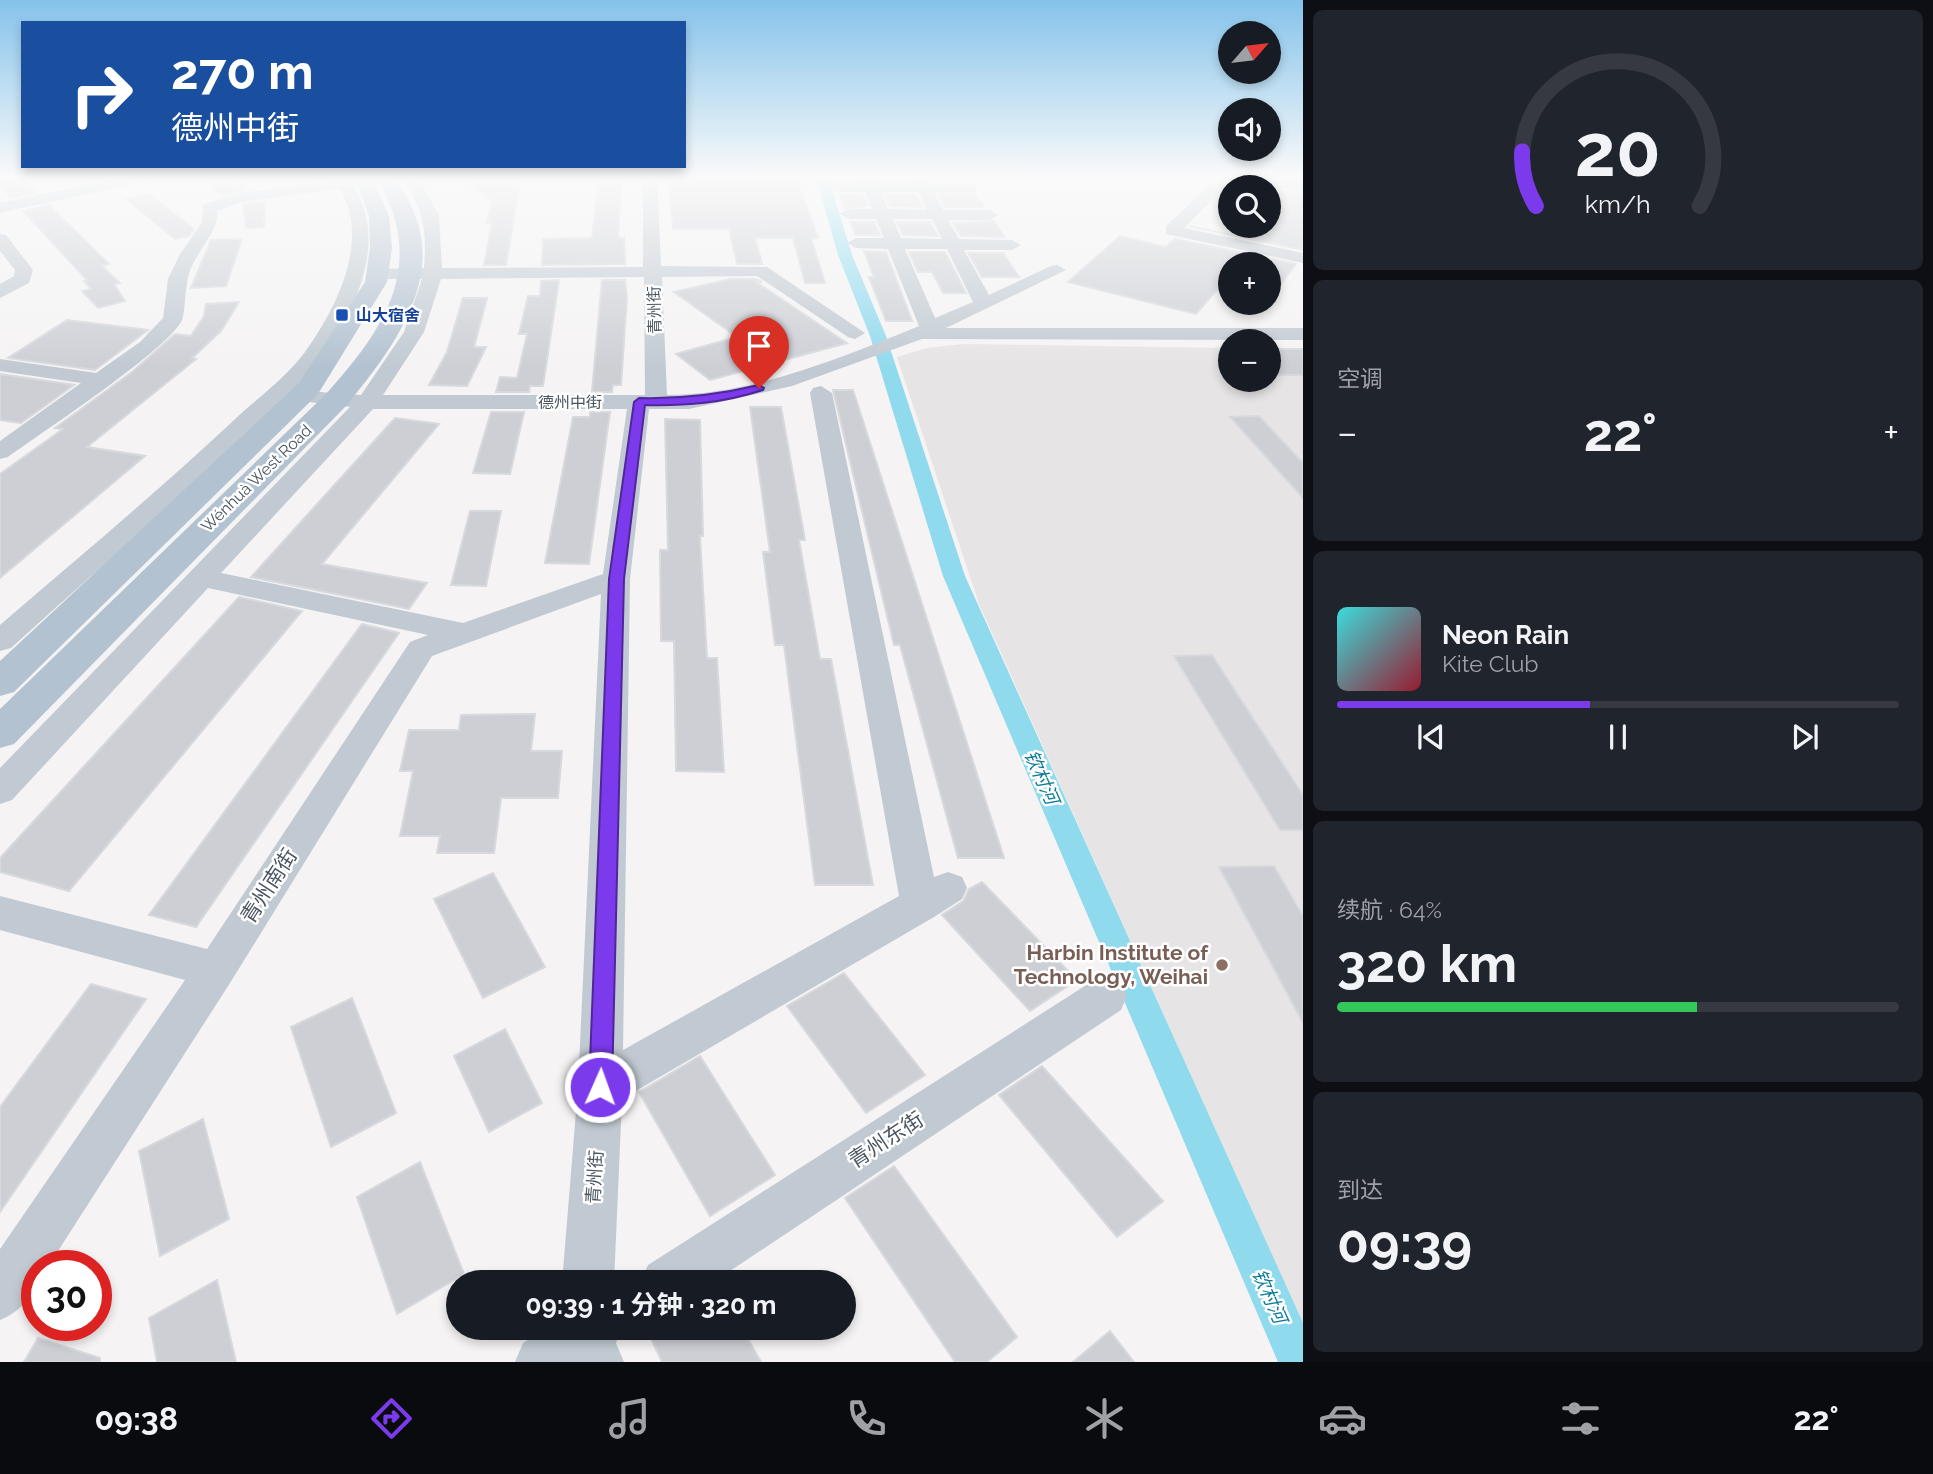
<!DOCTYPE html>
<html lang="zh">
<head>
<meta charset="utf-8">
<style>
  body { margin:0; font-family:Raleway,"Noto Sans SC",sans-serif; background:#20242c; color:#f1f3f6; height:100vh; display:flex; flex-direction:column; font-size:26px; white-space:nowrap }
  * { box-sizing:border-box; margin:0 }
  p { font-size:23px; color:#9ea1a6 }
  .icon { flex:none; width:38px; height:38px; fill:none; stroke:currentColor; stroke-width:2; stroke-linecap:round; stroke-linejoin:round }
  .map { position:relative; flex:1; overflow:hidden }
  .panel { display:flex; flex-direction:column; gap:10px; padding:10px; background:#0d0f14; width:630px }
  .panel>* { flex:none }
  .banner { position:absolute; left:21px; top:21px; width:665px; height:147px; border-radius:0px; box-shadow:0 4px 10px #0003; background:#1a4fa0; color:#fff; overflow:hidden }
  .needle { width:46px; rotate:62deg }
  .controls { position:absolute; left:1218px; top:21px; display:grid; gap:14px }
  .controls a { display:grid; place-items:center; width:63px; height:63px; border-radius:50%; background:#171b24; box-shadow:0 4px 10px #0003; font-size:35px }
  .speed { position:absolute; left:21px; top:1250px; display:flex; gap:14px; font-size:35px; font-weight:700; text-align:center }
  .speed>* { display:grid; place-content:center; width:91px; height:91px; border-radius:50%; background:#171b24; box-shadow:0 4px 10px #0003; line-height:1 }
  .speed .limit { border:10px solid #d22; background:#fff; color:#111 }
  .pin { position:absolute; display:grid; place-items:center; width:60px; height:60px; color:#fff; margin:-72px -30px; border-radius:50% 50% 50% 0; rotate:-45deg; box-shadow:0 0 7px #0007 }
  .pin .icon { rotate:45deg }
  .me { position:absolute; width:77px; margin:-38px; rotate:2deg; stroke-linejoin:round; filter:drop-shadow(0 0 5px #0008) }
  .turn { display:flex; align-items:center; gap:24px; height:147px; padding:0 35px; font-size:32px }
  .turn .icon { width:91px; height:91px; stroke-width:2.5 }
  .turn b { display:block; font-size:49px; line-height:60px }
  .big { font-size:52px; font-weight:700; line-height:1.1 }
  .panel .card { flex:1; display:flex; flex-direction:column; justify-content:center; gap:10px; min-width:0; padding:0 24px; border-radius:10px; background:#20242c }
  .panel .dial { align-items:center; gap:0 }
  .dial svg { height:182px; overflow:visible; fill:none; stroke:#363941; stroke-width:7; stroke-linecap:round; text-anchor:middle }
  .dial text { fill:#f1f3f6; stroke:none }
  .song { display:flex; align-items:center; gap:21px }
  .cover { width:84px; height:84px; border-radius:10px; background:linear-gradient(135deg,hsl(180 70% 55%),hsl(350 70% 35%)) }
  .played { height:7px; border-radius:4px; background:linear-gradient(90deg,#7c3aed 45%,#363941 45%) }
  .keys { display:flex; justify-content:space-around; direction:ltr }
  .heat { display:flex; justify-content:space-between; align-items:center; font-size:38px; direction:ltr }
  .charge { height:10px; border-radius:5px; background:linear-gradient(90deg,#34c759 64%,#363941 0) }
  .trip { position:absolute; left:446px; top:1270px; width:410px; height:70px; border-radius:35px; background:#171b24; box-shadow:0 4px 10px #0003; font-weight:700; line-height:70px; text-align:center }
  .menu { display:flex; height:112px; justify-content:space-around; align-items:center; background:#090b0e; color:#9ea1a6 }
  .menu .icon { width:49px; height:49px }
  .menu .current { color:#7c3aed }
  .menu b { font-size:32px; color:#f1f3f6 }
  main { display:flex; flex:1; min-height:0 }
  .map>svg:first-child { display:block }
  .education { fill:#e6e4e5 }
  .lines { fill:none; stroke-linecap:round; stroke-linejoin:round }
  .canal { fill:#90daee; fill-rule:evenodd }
  .building { fill:#cdcfd5; stroke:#d7d9de; stroke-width:2 }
  .minor { fill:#c1cad2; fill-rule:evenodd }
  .major { fill:#b3c2d1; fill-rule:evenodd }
  .route { fill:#7c3aed; stroke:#51269a; stroke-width:2 }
  .transit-dot { fill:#1a4fb4; stroke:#fff; stroke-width:2.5 }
  .education-dot { fill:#8d6e63; stroke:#fff; stroke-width:2.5 }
  .labels { text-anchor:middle; stroke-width:5; stroke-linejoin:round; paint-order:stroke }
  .far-street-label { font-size:16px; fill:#4a5661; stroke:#fff }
  .far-transit-label { font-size:16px; font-weight:bold; fill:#164399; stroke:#fff; text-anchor:start }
  .street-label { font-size:18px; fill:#4a5661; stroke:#fff }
  .water-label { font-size:19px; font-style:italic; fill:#0c7c9b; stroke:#fff }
  .near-street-label { font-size:21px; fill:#4a5661; stroke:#fff }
  .near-education-label { font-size:21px; font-weight:bold; fill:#785e54; stroke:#fff; text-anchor:end }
</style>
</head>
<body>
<main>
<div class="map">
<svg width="1303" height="1362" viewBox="0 0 1303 1362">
  <rect width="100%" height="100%" fill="#f5f3f3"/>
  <path class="education" d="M 963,344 L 1230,348 L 1230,380 L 1269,380 L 1269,348 L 1303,348 L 1303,1325 L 979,604 L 897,357 L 926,348 Z"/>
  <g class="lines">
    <path class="canal" d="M 816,177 L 828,177 L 852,255 L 886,336 L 965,576 L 1303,1323 L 1303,1362 L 1278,1362 L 943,576 L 870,336 L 838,255 Z"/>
  </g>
  <g class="building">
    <path d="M 0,177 L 21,177 L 37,193 L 11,198 L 0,187 Z"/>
    <path d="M 197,177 L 232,177 L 249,189 L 223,196 Z"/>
    <path d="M 460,177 L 521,177 L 506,265 L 484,265 L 492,223 L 487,223 L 492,201 Z"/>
    <path d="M 599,177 L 622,177 L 618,238 L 624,238 L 625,264 L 542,265 L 543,239 L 592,238 Z"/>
    <path d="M 668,177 L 796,177 L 818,238 L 811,238 L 825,283 L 805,283 L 793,238 L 755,238 L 762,264 L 737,264 L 729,229 L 673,229 Z"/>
    <path d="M 1280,190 L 1303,194 L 1303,250 L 1189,226 L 1237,236 L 1245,227 L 1269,232 L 1269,202 Z"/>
    <path d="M 149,194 L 194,229 L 189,236 L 175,239 L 126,199 Z"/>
    <path d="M 975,194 L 984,207 L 945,207 L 938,195 Z"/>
    <path d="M 840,195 L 863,195 L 868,206 L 845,208 Z"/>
    <path d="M 885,195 L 916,195 L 923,207 L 890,206 Z"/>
    <path d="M 265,202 L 264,227 L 246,228 L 243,204 Z"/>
    <path d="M 49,205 L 109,264 L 102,266 L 120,283 L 114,284 L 125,301 L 98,308 L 82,291 L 91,289 L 84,281 L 87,280 L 23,211 Z"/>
    <path d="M 994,221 L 1005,237 L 961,236 L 953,223 Z"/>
    <path d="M 850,222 L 874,222 L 880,235 L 856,235 Z"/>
    <path d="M 897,222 L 930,222 L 938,236 L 903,235 Z"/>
    <path d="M 1120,236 L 1165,247 L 1175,239 L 1296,264 L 1269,300 L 1269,264 L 1230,264 L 1230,275 L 1196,314 L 1068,282 Z"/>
    <path d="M 242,239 L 226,286 L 191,288 L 211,240 Z"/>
    <path d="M 864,251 L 886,252 L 912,321 L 886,321 L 869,277 L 874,277 Z"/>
    <path d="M 909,252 L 945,252 L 966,293 L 943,293 L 932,272 L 918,272 Z"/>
    <path d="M 968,253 L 1003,253 L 1019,277 L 982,277 Z"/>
    <path d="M 731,279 L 756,279 L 762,282 L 756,282 L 847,343 L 710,380 L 676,354 L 737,337 L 674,292 Z"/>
    <path d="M 559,280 L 543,386 L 530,386 L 529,392 L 496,392 L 500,377 L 517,378 L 527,334 L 519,334 L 528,296 L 540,296 L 541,281 Z"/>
    <path d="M 602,280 L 625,280 L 627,298 L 621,385 L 613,385 L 612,392 L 592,392 Z"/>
    <path d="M 463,298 L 487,298 L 474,347 L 486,347 L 467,386 L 429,385 L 447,352 Z"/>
    <path d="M 239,302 L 221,331 L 192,358 L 196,359 L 87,447 L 145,456 L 0,578 L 0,474 L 63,429 L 55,428 L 132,372 L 175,334 L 191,336 L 204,316 L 206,304 Z"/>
    <path d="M 67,320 L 148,330 L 95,370 L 8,358 Z"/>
    <rect x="1269" y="349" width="34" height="26"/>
    <path d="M 0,374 L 74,385 L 21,423 L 0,420 Z"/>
    <path d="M 833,390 L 853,390 L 1004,858 L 958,858 L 900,645 L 894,645 Z"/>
    <path d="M 750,407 L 781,407 L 805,540 L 799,540 L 820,659 L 831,659 L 873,885 L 815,885 L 784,645 L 775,645 L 763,552 L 770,552 Z"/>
    <path d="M 491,412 L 524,412 L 510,474 L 473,473 Z"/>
    <path d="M 590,412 L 610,412 L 589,564 L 545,563 L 573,417 L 590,417 Z"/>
    <path d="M 1259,416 L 1303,463 L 1303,498 L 1230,417 Z"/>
    <path d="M 395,418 L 439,424 L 322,564 L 427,583 L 409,609 L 251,577 Z"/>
    <path d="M 665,419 L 700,420 L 703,536 L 700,536 L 707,658 L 717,658 L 724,772 L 676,771 L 674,641 L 661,641 L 660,550 L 668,550 Z"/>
    <path d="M 470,511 L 501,511 L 486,586 L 451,585 Z"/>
    <path d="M 239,597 L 302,611 L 69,891 L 0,872 L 0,858 Z"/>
    <path d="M 362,624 L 399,633 L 196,927 L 149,915 Z"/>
    <path d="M 1212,655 L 1303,795 L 1303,830 L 1280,830 L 1174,656 Z"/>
    <path d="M 535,714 L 531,751 L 562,751 L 558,798 L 501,798 L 494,853 L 437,853 L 440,836 L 400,836 L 413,771 L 400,771 L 409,730 L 459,730 L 461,715 Z"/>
    <path d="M 1274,866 L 1303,916 L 1303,1023 L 1219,867 Z"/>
    <path d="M 493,873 L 545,967 L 483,998 L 434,899 Z"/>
    <path d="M 982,882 L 1077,980 L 1030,1011 L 942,915 L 963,901 L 969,889 Z"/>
    <path d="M 844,973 L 925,1075 L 866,1113 L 787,1006 Z"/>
    <path d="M 91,984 L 146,999 L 0,1212 L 0,1107 Z"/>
    <path d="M 352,998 L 396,1113 L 331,1147 L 291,1027 Z"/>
    <path d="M 505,1029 L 542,1103 L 489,1132 L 454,1056 Z"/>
    <path d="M 700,1056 L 775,1175 L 710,1216 L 639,1092 Z"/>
    <path d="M 1042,1066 L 1163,1201 L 1117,1237 L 999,1095 Z"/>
    <path d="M 203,1119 L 229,1219 L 160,1256 L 139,1151 Z"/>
    <path d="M 420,1162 L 464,1274 L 397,1314 L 357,1197 Z"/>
    <path d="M 894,1166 L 1017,1337 L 987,1362 L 955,1362 L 845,1198 Z"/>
    <path d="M 217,1280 L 236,1362 L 157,1362 L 149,1318 Z"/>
    <path d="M 646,1328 L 742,1328 L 761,1362 L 662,1362 Z"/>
    <path d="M 1110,1331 L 1134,1362 L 1073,1362 Z"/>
    <path d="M 38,1338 L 100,1358 L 100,1362 L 24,1362 Z"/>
  </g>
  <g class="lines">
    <g class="minor">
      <path d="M 125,177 L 154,177 L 147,181 L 0,213 L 0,203 Z"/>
      <path d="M 333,177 L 417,177 L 439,215 L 442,268 L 643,267 L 643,177 L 657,177 L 661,266 L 767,267 L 865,333 L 855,339 L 848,337 L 757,276 L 662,277 L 667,395 C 752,395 841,358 919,326 L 888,249 L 856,248 L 847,243 L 856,238 L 884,238 L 876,219 L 848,219 L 840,214 L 848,209 L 872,209 L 865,192 L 837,192 L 829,187 L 837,182 L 862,183 L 860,177 L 874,177 L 877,183 L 914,183 L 911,177 L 926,177 L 929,183 L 976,185 L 976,191 L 971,193 L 934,192 L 943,210 L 990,210 L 998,215 L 990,220 L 948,220 L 959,239 L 1012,240 L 1021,245 L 1012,250 L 964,250 L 989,295 L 1051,266 L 1057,265 L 1066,270 L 946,328 L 1303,328 L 1303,340 L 922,339 L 792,386 L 689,409 L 649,409 L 630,579 L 623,1050 L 899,896 L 810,393 L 813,388 L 821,386 L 832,393 L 934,877 L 948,872 L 962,877 L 967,888 L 962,899 L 934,917 L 622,1099 L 614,1283 L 562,1283 L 578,1087 L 601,594 L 432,656 L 230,983 L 49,1265 L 37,1265 C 37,1292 24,1310 0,1320 L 0,1249 L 185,980 L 0,930 L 0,896 L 207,949 L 410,642 L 428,635 L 208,588 L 12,800 L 0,804 L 0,768 L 350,407 L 293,400 L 290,395 L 293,390 L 361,395 L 404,332 L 422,279 L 377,279 L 368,274 L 377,269 L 424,268 C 427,234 424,209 404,181 L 354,188 C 390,243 352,317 318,364 C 298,390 269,411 246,434 C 170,508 89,577 11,648 L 0,651 L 0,625 C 78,558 157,492 232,422 C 256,399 285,379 305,352 C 336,309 371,240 340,189 L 241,202 L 217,211 C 219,231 199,249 191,268 C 184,285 186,310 182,320 C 169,349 41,433 8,457 L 0,459 L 0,441 L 81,383 L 0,371 L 0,359 L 96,373 L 140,342 L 163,318 L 168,279 L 179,256 L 202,222 L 203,205 L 239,193 L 335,181 ZM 881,192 L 918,192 L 927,210 L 888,209 ZM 893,219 L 932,219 L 942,239 L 901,238 ZM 905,249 L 947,249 L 973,302 L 935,318 ZM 644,277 L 645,395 L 383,395 L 424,332 L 441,279 ZM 373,409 L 627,409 L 603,574 L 463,623 L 221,573 Z"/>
      <path d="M 1219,177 L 1235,177 L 1184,228 L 1303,253 L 1303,263 L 1166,234 L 1166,226 Z"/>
      <path d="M 1245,177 L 1275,177 L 1303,182 L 1303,192 L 1252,181 Z"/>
      <path d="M 0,234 L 6,235 L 33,270 L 29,283 L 0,298 L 0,284 L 14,276 L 15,270 L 0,251 Z"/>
      <path d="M 1106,977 L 1121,982 L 1127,996 L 1121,1010 L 712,1283 L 640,1283 L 648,1265 L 1091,982 Z"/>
      <path d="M 547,1328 L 622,1328 L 616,1343 L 624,1362 L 515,1362 L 523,1343 Z"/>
    </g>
    <g class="major">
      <path d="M 355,177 L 371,177 L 389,216 L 392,248 L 387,282 L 318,394 L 14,692 L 0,696 L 0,661 L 299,383 L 365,282 L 370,248 L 369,216 Z"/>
      <path d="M 377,177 L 395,177 C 406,195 418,215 421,237 C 432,299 383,361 346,406 L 14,744 L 0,748 L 0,709 L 326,394 C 387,326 427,265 377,177 Z"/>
    </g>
  </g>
  <linearGradient id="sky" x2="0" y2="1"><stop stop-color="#85c3ea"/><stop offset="0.48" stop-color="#fafafa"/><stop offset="1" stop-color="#fafafa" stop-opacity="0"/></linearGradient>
  <rect width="1303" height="368" fill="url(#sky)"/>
  <path class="route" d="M 759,385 L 764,388 L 763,390 C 723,403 686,406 645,405 L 624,579 L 612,1087 L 608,1095 L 600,1099 L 592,1095 L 589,1087 L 609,579 L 634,402 L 639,398 C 681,399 718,395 759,385 Z"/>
  <rect class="transit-dot" x="335" y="308" width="14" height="14" rx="3.5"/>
  <circle class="education-dot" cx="1222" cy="965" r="7"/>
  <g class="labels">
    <g class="far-street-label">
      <text transform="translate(654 310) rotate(-91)" y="6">青州街</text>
      <text x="570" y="408">德州中街</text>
      <text transform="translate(256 478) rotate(-44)" y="6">Wénhuà West Road</text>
    </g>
    <g class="far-transit-label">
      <text x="356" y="321">山大宿舍</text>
    </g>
    <g class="street-label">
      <text transform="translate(595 1177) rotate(-86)" y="6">青州街</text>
    </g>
    <g class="water-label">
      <text transform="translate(1042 777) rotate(66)" y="7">钦村河</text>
      <text transform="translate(1270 1296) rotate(66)" y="7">钦村河</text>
    </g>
    <g class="near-street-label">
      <text transform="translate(269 886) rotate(-57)" y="7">青州南街</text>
      <text transform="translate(886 1140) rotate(-33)" y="7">青州东街</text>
    </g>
    <g class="near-education-label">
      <text x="1208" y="960">Harbin Institute of<tspan x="1208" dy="24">Technology, Weihai</tspan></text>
    </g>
  </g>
</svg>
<div class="controls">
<a><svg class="needle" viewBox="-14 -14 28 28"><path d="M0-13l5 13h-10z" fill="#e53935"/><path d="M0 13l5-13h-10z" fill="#9ea1a6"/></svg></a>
<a><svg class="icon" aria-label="sound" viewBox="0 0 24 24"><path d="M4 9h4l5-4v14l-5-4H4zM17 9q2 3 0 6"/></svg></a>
<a><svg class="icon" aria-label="search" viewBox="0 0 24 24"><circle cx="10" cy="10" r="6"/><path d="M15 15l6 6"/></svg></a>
<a>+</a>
<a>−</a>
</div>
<div class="speed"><div class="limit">30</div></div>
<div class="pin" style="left:759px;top:388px;background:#d93025"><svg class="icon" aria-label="arrive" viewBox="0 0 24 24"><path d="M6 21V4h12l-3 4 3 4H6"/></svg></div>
<svg class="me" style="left:600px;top:1087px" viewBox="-20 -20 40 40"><circle r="17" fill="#7c3aed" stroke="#fff" stroke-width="3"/><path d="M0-11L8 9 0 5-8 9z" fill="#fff"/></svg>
<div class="trip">09:39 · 1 分钟 · 320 m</div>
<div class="banner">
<div class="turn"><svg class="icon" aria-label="right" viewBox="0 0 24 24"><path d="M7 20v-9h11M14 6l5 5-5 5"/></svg><div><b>270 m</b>德州中街</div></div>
</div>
</div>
<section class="panel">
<div class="card dial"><svg viewBox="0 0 100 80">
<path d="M14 69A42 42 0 1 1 86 69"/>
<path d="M14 69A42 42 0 0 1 8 45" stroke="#7c3aed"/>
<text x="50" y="56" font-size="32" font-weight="700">20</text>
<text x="50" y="72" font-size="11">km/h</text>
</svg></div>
<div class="card"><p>空调</p>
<div class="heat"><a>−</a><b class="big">22°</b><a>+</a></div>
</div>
<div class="card">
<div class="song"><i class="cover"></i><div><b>Neon Rain</b><p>Kite Club</p></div></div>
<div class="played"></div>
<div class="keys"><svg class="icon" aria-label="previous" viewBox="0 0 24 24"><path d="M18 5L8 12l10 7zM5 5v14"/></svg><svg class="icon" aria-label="pause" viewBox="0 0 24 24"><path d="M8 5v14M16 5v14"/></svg><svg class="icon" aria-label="next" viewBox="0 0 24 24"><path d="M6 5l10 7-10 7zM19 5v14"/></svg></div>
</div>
<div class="card"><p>续航 · 64%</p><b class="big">320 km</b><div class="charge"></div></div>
<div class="card"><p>到达</p><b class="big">09:39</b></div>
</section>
</main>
<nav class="menu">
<b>09:38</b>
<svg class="icon current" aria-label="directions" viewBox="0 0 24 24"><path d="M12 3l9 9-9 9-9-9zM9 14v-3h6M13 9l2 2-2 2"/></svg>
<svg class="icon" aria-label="music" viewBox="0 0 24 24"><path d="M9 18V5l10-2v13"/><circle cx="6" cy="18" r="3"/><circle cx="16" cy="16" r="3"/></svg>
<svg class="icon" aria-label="phone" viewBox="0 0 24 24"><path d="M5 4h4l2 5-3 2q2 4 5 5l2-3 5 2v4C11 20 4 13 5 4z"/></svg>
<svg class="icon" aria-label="climate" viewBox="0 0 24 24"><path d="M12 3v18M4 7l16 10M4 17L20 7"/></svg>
<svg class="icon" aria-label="car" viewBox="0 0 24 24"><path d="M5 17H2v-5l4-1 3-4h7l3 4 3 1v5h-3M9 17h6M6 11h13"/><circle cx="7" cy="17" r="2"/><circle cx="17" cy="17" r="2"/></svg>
<svg class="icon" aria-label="filters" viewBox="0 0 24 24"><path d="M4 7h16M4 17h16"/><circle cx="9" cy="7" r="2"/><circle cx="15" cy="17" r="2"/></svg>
<b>22°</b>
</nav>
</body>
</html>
